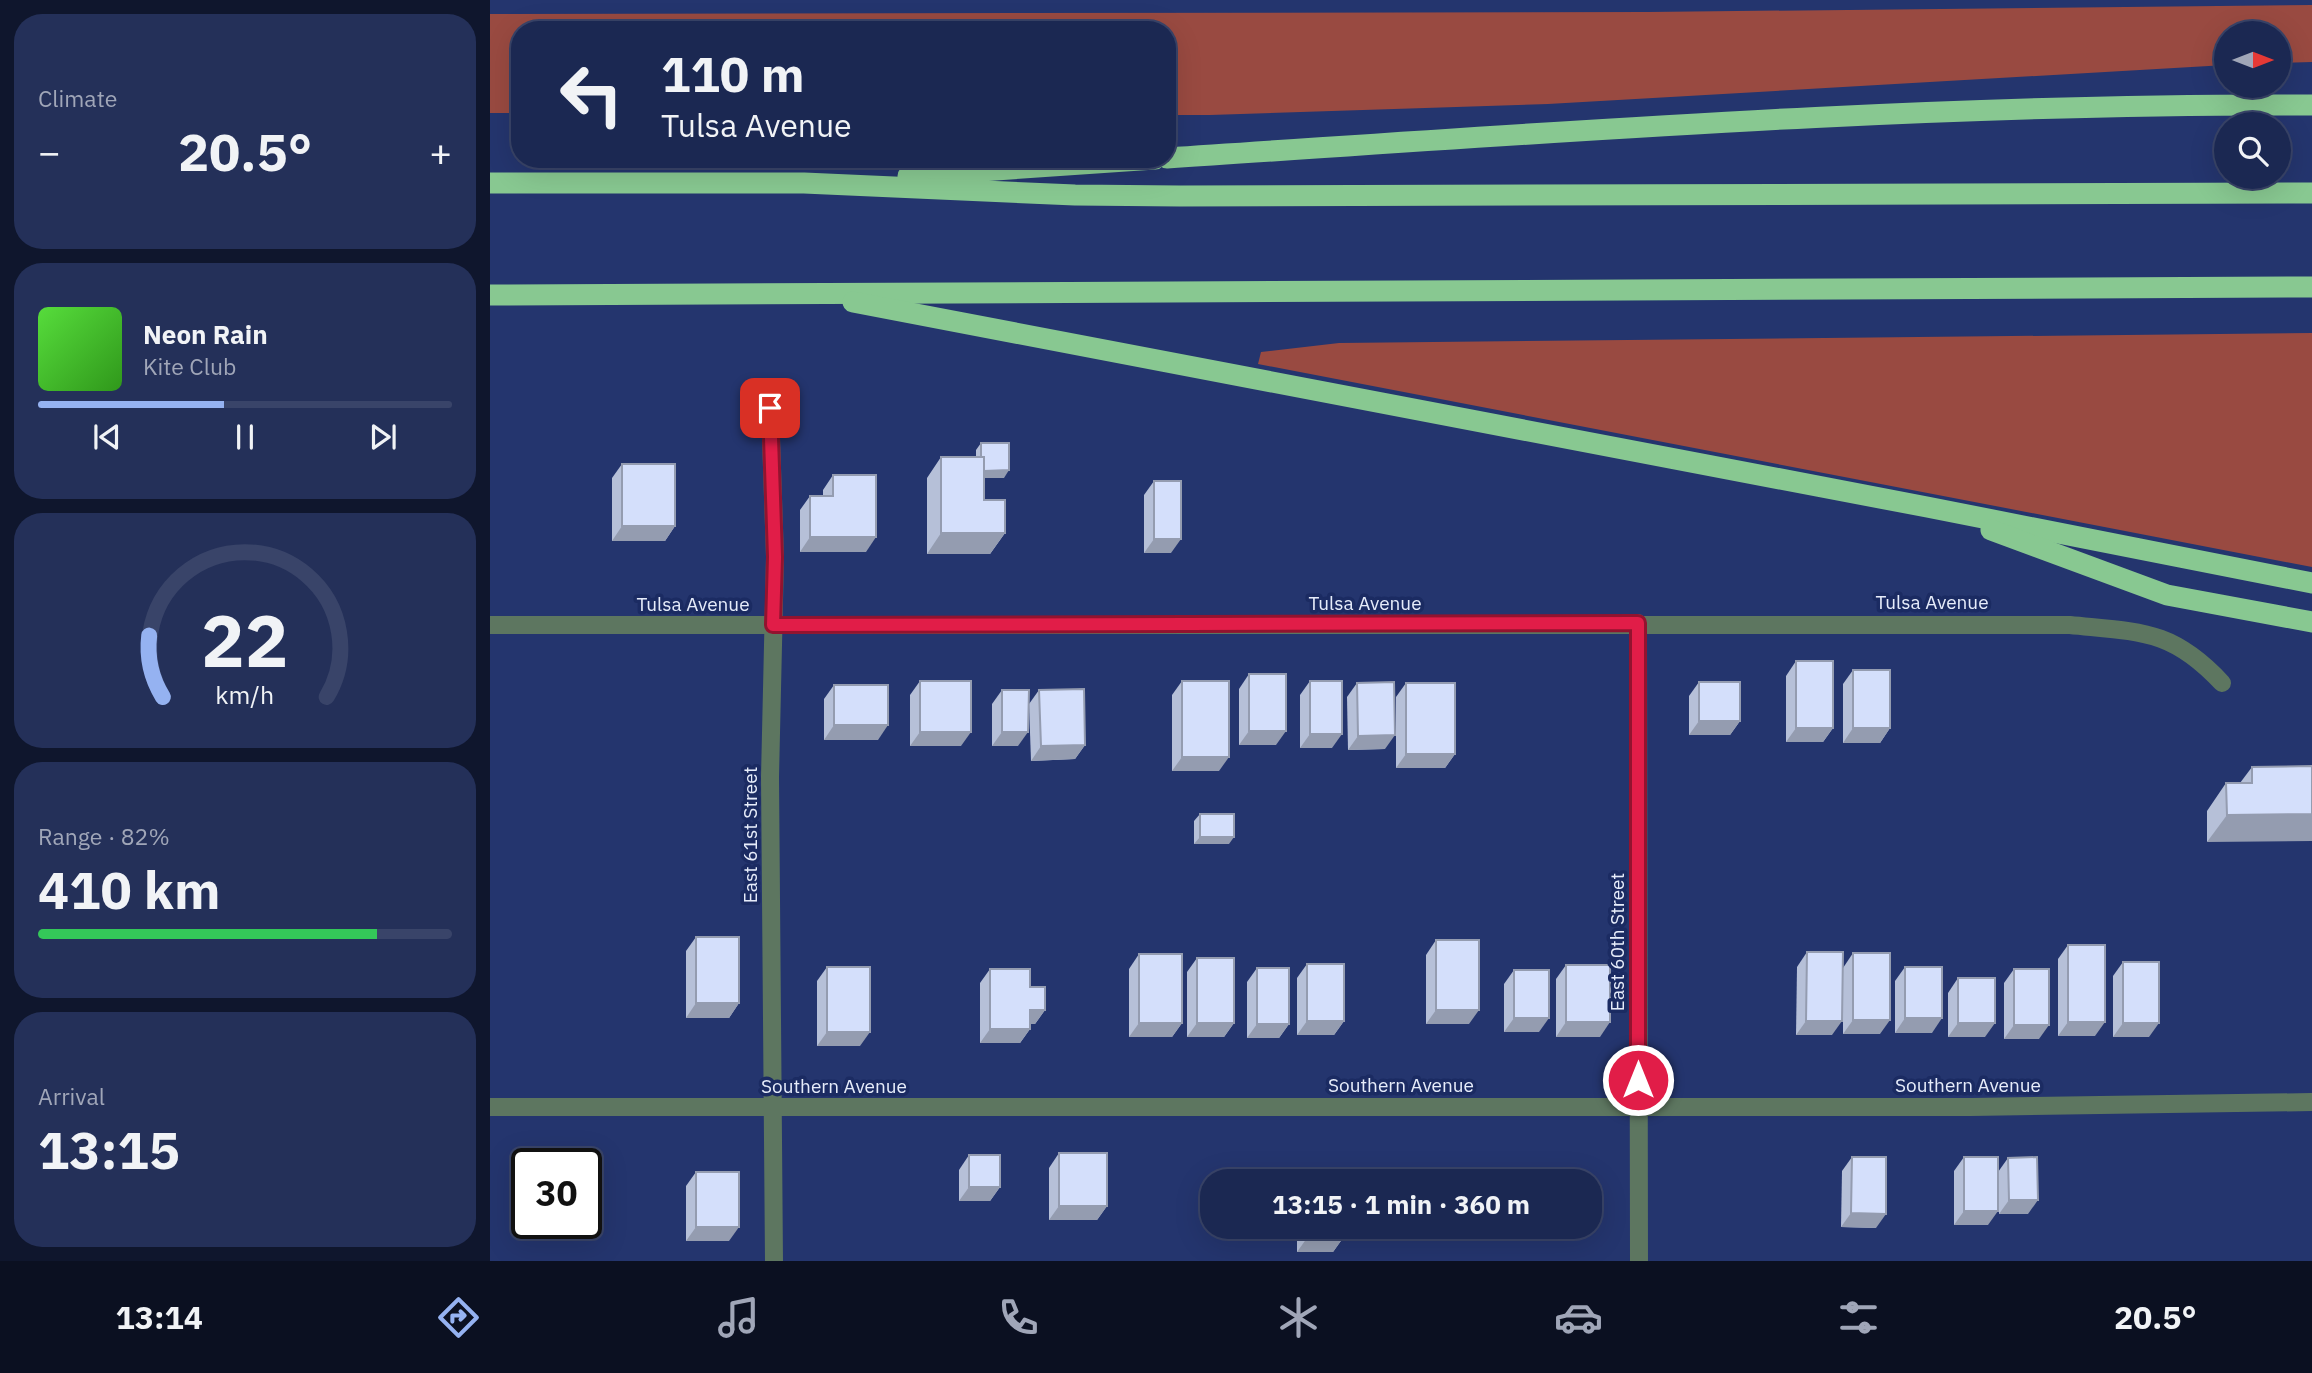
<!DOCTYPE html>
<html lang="en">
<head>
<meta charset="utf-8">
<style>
  body { margin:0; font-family:"IBM Plex Sans",sans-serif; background:#243059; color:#f1f3f6; height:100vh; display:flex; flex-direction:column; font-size:26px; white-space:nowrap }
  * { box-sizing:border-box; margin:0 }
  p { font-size:23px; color:#a0a6b8 }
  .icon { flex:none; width:38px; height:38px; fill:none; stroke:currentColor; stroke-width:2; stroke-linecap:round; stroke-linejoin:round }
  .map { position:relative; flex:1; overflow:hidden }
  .drawer { display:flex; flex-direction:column; gap:14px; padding:14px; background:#0f162d; width:490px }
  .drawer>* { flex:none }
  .guide { position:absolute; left:21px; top:21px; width:665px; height:147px; border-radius:28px; box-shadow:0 7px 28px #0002,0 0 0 2px #394469; background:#1b2852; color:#f1f3f6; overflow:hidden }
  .needle { width:46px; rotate:90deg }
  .buttons { position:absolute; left:1724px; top:21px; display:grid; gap:14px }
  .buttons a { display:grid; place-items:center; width:77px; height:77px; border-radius:50%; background:#1b2852; box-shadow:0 7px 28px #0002,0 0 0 2px #394469; font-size:35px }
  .speed { position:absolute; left:21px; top:1148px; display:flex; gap:14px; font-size:35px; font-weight:700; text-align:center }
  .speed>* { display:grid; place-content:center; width:91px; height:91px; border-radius:50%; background:#1b2852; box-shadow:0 7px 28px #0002,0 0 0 2px #394469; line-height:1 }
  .speed .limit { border:4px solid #111; border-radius:10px; background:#fff; color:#111 }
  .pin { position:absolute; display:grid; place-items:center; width:60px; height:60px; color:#fff; margin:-30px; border-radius:14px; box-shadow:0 4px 10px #0006 }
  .me { position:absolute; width:77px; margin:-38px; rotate:0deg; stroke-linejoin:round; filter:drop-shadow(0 0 5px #0008) }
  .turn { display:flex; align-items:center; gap:24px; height:147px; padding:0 35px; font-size:32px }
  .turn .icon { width:91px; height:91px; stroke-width:2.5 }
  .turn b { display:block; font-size:49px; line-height:60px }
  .big { font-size:52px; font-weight:700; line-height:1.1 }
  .drawer .tile { flex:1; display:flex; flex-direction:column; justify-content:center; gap:10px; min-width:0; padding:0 24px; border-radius:28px; background:#243059 }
  .drawer .dial { align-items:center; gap:0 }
  .dial svg { height:182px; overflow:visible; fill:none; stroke:#394469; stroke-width:7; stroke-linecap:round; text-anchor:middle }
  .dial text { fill:#f1f3f6; stroke:none }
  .song { display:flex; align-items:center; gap:21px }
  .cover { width:84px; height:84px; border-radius:10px; background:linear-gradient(135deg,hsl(110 70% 55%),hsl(110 70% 35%)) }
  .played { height:7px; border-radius:4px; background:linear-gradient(90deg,#95b2f1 45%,#394469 45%) }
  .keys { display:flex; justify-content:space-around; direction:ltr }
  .heat { display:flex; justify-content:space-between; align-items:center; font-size:38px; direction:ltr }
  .charge { height:10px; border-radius:5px; background:linear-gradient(90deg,#34c759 82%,#394469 0) }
  .trip { position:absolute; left:710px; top:1169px; width:402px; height:70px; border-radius:28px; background:#1b2852; box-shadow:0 7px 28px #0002,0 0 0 2px #394469; font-weight:700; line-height:70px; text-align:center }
  .dock { display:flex; height:112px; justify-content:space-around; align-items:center; background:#0b1021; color:#a0a6b8 }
  .dock .icon { width:49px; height:49px }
  .dock .on { color:#95b2f1 }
  .dock b { font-size:32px; color:#f1f3f6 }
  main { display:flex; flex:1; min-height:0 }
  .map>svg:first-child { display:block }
  .green { fill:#994a41 }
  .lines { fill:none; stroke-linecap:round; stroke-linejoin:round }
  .minor { stroke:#5d7660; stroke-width:18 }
  .tertiary { stroke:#5d7660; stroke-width:18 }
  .motorway { stroke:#88c891; stroke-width:21 }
  .wall { fill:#b6c0d8 }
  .shaded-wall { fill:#949cb0 }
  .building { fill:#d4dffb; stroke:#949cb0; stroke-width:2 }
  .route-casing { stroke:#92132f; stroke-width:18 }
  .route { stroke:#e11d48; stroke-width:12 }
  .labels { text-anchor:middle; stroke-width:7; stroke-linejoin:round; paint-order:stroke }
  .street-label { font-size:19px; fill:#e6ecfa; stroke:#1b2b62 }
</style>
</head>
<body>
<main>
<section class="drawer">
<div class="tile"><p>Climate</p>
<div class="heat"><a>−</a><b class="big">20.5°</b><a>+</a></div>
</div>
<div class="tile">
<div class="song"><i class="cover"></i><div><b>Neon Rain</b><p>Kite Club</p></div></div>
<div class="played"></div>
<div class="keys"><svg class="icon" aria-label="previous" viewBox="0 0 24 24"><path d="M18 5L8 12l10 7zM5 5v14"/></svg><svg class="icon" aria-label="pause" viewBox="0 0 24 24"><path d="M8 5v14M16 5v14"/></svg><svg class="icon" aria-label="next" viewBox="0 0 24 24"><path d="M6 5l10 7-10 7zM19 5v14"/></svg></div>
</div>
<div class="tile dial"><svg viewBox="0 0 100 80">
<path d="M14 69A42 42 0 1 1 86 69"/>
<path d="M14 69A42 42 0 0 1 8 42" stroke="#95b2f1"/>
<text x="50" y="56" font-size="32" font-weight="700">22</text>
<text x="50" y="72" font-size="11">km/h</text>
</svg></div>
<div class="tile"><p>Range · 82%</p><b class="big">410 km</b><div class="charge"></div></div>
<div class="tile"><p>Arrival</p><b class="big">13:15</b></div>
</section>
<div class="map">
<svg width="1822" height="1261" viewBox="0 0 1822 1261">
  <rect width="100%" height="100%" fill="#24356e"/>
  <g class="green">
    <path d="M 1822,5 L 1822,62 L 1789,63 L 1788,33 L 1736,33 L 1736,65 L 1058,104 L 720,115 L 677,115 L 677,30 L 30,30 L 30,113 L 0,113 L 0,14 L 1158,12 Z"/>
    <path d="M 1822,333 L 1822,567 L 768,364 L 771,352 L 849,343 Z"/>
  </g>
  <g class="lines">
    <g class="minor">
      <path d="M 280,408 L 285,557 L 280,777 L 284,1261"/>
      <path d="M 1148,623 L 1149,1261"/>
      <path d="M 0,625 L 1580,625 C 1650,632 1682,629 1732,683"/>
    </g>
    <path class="tertiary" d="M 0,1107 L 1481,1107 L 1822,1102"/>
    <g class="motorway">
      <path d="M 677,158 C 1058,133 1440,103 1822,105"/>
      <path d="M 418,176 L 665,159"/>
      <path d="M 0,183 L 314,183 L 585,195 L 690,196 L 1822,193"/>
      <path d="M 0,295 L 1822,287"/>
      <path d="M 363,302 L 1437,507 L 1822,583"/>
      <path d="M 1501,530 L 1677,595 L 1822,622"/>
    </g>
  </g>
  <g class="wall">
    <path d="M 491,443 L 514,478 L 494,478 L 494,500 L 515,533 L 500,554 L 437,554 L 437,478 L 451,457 L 486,457 L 486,450 Z"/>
    <path d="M 132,464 L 185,526 L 175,541 L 122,541 L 122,478 Z"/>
    <path d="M 343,475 L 376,552 L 310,552 L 310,510 L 320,496 L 333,496 L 333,490 Z"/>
    <path d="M 664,481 L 681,553 L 654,553 L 654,495 Z"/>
    <path d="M 1306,661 L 1343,728 L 1333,742 L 1296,742 L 1296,676 Z"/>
    <path d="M 1363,670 L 1400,728 L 1390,743 L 1353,743 L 1353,684 Z"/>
    <path d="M 759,674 L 786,745 L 749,745 L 749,689 Z"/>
    <path d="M 430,681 L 471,746 L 420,746 L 420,695 Z"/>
    <path d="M 692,681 L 729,771 L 682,771 L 682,695 Z"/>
    <path d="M 820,681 L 842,748 L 810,748 L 810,695 Z"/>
    <path d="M 1209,682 L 1250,721 L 1240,735 L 1199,735 L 1199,696 Z"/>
    <path d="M 867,683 L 895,749 L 858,750 L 857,697 Z"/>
    <path d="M 916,683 L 965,754 L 955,768 L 906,768 L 906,697 Z"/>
    <path d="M 344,685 L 388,740 L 334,740 L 334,699 Z"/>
    <path d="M 512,690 L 528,746 L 502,746 L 502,704 Z"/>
    <path d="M 549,690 L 595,745 L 585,759 L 541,761 L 539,704 Z"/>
    <path d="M 1822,766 L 1717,842 L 1717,811 L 1736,783 L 1750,783 L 1762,767 Z"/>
    <path d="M 710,814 L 739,844 L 704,844 L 704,821 Z"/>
    <path d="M 206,937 L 249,1003 L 239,1018 L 196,1018 L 196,951 Z"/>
    <path d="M 946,940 L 979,1024 L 936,1024 L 936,955 Z"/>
    <path d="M 1578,945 L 1605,1036 L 1568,1036 L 1568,959 Z"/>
    <path d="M 1317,952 L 1342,1035 L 1306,1035 L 1307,967 Z"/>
    <path d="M 1363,953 L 1390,1034 L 1353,1034 L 1353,968 Z"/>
    <path d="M 649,954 L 692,1023 L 682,1037 L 639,1037 L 639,969 Z"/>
    <path d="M 707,958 L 744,1023 L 734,1037 L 697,1037 L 697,972 Z"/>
    <path d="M 1633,962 L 1659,1037 L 1623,1037 L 1623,976 Z"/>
    <path d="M 817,964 L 854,1021 L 844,1035 L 807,1035 L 807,978 Z"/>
    <path d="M 1076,965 L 1110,1037 L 1066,1037 L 1066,979 Z"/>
    <path d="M 337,967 L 370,1046 L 327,1046 L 327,981 Z"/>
    <path d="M 1415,967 L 1442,1033 L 1405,1033 L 1405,981 Z"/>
    <path d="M 767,968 L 799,1024 L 789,1038 L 757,1038 L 757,982 Z"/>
    <path d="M 500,969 L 555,1010 L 545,1024 L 540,1024 L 540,1029 L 530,1043 L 490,1043 L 490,983 Z"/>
    <path d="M 1524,969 L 1549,1039 L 1514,1039 L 1514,983 Z"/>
    <path d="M 1024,970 L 1049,1032 L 1014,1032 L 1014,984 Z"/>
    <path d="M 1468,978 L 1495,1037 L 1458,1037 L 1458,993 Z"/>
    <path d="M 569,1153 L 617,1206 L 607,1220 L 559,1220 L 559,1168 Z"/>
    <path d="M 479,1155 L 510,1187 L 500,1201 L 469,1201 L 469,1170 Z"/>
    <path d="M 1362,1157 L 1386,1228 L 1351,1227 L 1352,1171 Z"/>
    <path d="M 1474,1157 L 1498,1225 L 1464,1225 L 1464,1171 Z"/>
    <path d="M 1518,1158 L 1538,1214 L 1509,1214 L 1508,1172 Z"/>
    <path d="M 206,1172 L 239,1241 L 196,1241 L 196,1186 Z"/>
    <path d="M 762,1172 L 789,1181 L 756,1181 Z"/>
    <path d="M 752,1227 L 786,1227 L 779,1237 L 752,1237 Z"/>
    <path d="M 807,1227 L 853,1227 L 853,1238 L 843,1252 L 807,1252 Z"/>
  </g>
  <g class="shaded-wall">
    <path d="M 519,470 L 514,478 L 487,478 L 492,471 Z"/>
    <path d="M 132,526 L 185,526 L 175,541 L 122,541 Z"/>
    <path d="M 451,533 L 515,533 L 500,554 L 437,554 Z"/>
    <path d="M 320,537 L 386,537 L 376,552 L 310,552 Z"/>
    <path d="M 664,539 L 691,539 L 681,553 L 654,553 Z"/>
    <path d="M 1209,721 L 1250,721 L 1240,735 L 1199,735 Z"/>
    <path d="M 344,725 L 398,725 L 388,740 L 334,740 Z"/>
    <path d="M 1306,728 L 1343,728 L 1333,742 L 1296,742 Z"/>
    <path d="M 1363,728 L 1400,728 L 1390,743 L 1353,743 Z"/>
    <path d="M 759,731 L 796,731 L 786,745 L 749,745 Z"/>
    <path d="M 430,732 L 481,732 L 471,746 L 420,746 Z"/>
    <path d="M 512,732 L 538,732 L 528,746 L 502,746 Z"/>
    <path d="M 820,734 L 852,734 L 842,748 L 810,748 Z"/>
    <path d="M 905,735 L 895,749 L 858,750 L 868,736 Z"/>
    <path d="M 595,745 L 585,759 L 541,761 L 551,746 Z"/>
    <path d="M 916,754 L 965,754 L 955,768 L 906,768 Z"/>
    <path d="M 692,757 L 739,757 L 729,771 L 682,771 Z"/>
    <path d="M 1822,814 L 1822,841 L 1717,842 L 1737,815 Z"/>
    <path d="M 710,837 L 744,837 L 739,844 L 704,844 Z"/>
    <path d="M 206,1003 L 249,1003 L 239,1018 L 196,1018 Z"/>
    <path d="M 540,1010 L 555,1010 L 545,1024 L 530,1024 Z"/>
    <path d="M 946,1010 L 989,1010 L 979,1024 L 936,1024 Z"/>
    <path d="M 1024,1018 L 1059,1018 L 1049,1032 L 1014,1032 Z"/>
    <path d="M 1415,1018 L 1452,1018 L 1442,1033 L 1405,1033 Z"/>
    <path d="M 1363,1020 L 1400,1020 L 1390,1034 L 1353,1034 Z"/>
    <path d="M 817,1021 L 854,1021 L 844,1035 L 807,1035 Z"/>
    <path d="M 1316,1021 L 1352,1021 L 1342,1035 L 1306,1035 Z"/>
    <path d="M 1076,1022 L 1120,1022 L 1110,1037 L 1066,1037 Z"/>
    <path d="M 1578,1022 L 1615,1022 L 1605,1036 L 1568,1036 Z"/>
    <path d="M 649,1023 L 692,1023 L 682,1037 L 639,1037 Z"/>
    <path d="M 707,1023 L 744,1023 L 734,1037 L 697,1037 Z"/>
    <path d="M 1468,1023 L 1505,1023 L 1495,1037 L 1458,1037 Z"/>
    <path d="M 1633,1023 L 1669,1023 L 1659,1037 L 1623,1037 Z"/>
    <path d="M 767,1024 L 799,1024 L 789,1038 L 757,1038 Z"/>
    <path d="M 1524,1025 L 1559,1025 L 1549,1039 L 1514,1039 Z"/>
    <path d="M 500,1029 L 540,1029 L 530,1043 L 490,1043 Z"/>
    <path d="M 337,1032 L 380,1032 L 370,1046 L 327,1046 Z"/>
    <path d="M 479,1187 L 510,1187 L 500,1201 L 469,1201 Z"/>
    <path d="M 1519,1200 L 1548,1200 L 1538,1214 L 1509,1214 Z"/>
    <path d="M 569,1206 L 617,1206 L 607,1220 L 559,1220 Z"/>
    <path d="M 1474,1211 L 1508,1211 L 1498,1225 L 1464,1225 Z"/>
    <path d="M 1361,1213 L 1396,1214 L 1386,1228 L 1351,1227 Z"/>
    <path d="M 206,1227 L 249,1227 L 239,1241 L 196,1241 Z"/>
    <path d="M 760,1227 L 786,1227 L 779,1237 L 752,1237 Z"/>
    <path d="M 817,1238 L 853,1238 L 843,1252 L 807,1252 Z"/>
  </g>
  <g class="building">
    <path d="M 491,443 L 519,443 L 519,470 L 494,471 L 494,457 L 491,457 Z"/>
    <path d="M 451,457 L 494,457 L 494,500 L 515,500 L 515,533 L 451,533 Z"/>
    <rect x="132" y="464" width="53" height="62"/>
    <path d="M 343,475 L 386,475 L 386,537 L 320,537 L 320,496 L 343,496 Z"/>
    <rect x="664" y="481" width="27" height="58"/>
    <rect x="1306" y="661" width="37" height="67"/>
    <rect x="1363" y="670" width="37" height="58"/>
    <rect x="759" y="674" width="37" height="57"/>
    <rect x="430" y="681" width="51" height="51"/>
    <rect x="692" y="681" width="47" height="76"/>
    <rect x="820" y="681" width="32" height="53"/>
    <path d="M 904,682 L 905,735 L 868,736 L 867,683 Z"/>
    <rect x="1209" y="682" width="41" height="39"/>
    <rect x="916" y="683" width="49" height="71"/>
    <rect x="344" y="685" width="54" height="40"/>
    <path d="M 594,689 L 595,745 L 551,746 L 549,690 Z"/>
    <path d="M 512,690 L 539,690 L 538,732 L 512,732 Z"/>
    <path d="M 1822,766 L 1822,814 L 1737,815 L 1736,783 L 1762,783 L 1762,767 Z"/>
    <rect x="710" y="814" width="34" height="23"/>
    <rect x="206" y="937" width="43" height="66"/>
    <rect x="946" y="940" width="43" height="70"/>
    <rect x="1578" y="945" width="37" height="77"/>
    <path d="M 1317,952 L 1353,952 L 1352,1021 L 1316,1021 Z"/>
    <rect x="1363" y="953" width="37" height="67"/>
    <rect x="649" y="954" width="43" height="69"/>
    <rect x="707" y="958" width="37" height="65"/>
    <rect x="1633" y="962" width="36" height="61"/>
    <rect x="817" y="964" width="37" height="57"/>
    <rect x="1076" y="965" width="44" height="57"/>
    <rect x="337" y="967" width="43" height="65"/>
    <rect x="1415" y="967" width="37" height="51"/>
    <rect x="767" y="968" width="32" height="56"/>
    <path d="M 500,969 L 540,969 L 540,987 L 555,987 L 555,1010 L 540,1010 L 540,1029 L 500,1029 Z"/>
    <rect x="1524" y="969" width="35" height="56"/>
    <rect x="1024" y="970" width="35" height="48"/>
    <rect x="1468" y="978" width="37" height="45"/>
    <rect x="569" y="1153" width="48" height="53"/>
    <rect x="479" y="1155" width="31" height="32"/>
    <path d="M 1362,1157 L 1396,1157 L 1396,1214 L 1361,1213 Z"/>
    <rect x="1474" y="1157" width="34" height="54"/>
    <path d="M 1547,1157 L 1548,1200 L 1519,1200 L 1518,1158 Z"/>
    <rect x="206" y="1172" width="43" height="55"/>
    <rect x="762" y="1172" width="27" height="9"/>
    <rect x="817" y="1175" width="36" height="6"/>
    <rect x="817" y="1227" width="36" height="11"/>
  </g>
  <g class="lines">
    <g class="route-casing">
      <path id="route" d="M 280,408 L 285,557 L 283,625 L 1148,623 L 1148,1080"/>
    </g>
    <use href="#route" class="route"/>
  </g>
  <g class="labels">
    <g class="street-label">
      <text x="1442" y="609">Tulsa Avenue</text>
      <text x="875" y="610">Tulsa Avenue</text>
      <text x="203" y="611">Tulsa Avenue</text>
      <text transform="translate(260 835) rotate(-90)" y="7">East 61st Street</text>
      <text transform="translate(1127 942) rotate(-90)" y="7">East 60th Street</text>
      <text x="911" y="1092">Southern Avenue</text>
      <text x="1478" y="1092">Southern Avenue</text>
      <text x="344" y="1093">Southern Avenue</text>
    </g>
  </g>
</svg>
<div class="buttons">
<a><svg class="needle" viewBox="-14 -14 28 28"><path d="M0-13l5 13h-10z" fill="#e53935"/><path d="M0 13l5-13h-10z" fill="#a0a6b8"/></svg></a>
<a><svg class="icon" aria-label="search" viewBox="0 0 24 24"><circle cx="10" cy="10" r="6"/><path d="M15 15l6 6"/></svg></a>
</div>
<div class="speed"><div class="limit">30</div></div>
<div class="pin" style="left:280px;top:408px;background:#d93025"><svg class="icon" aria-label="arrive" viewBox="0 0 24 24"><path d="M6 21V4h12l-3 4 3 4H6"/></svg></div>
<svg class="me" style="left:1148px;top:1080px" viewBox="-20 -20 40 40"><circle r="17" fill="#e11d48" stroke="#fff" stroke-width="3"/><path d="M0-11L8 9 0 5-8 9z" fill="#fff"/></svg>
<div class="trip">13:15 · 1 min · 360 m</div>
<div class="guide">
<div class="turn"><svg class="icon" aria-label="left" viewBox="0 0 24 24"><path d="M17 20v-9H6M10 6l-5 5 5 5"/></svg><div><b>110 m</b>Tulsa Avenue</div></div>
</div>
</div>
</main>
<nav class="dock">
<b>13:14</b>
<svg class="icon on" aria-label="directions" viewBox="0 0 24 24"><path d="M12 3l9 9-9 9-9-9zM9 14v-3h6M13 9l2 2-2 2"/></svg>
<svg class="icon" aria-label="music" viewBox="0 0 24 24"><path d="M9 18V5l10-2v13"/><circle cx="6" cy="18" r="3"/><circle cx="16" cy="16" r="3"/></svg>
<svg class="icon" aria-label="phone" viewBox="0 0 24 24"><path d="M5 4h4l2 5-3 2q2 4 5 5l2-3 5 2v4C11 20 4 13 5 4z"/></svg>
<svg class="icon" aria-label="climate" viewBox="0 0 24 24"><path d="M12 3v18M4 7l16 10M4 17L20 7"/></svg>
<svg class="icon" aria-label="car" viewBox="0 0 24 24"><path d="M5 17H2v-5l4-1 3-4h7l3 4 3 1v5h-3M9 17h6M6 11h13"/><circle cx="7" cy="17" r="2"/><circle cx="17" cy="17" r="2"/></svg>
<svg class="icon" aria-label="filters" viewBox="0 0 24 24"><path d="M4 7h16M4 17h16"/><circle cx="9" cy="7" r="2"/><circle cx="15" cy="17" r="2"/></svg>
<b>20.5°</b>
</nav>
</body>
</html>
